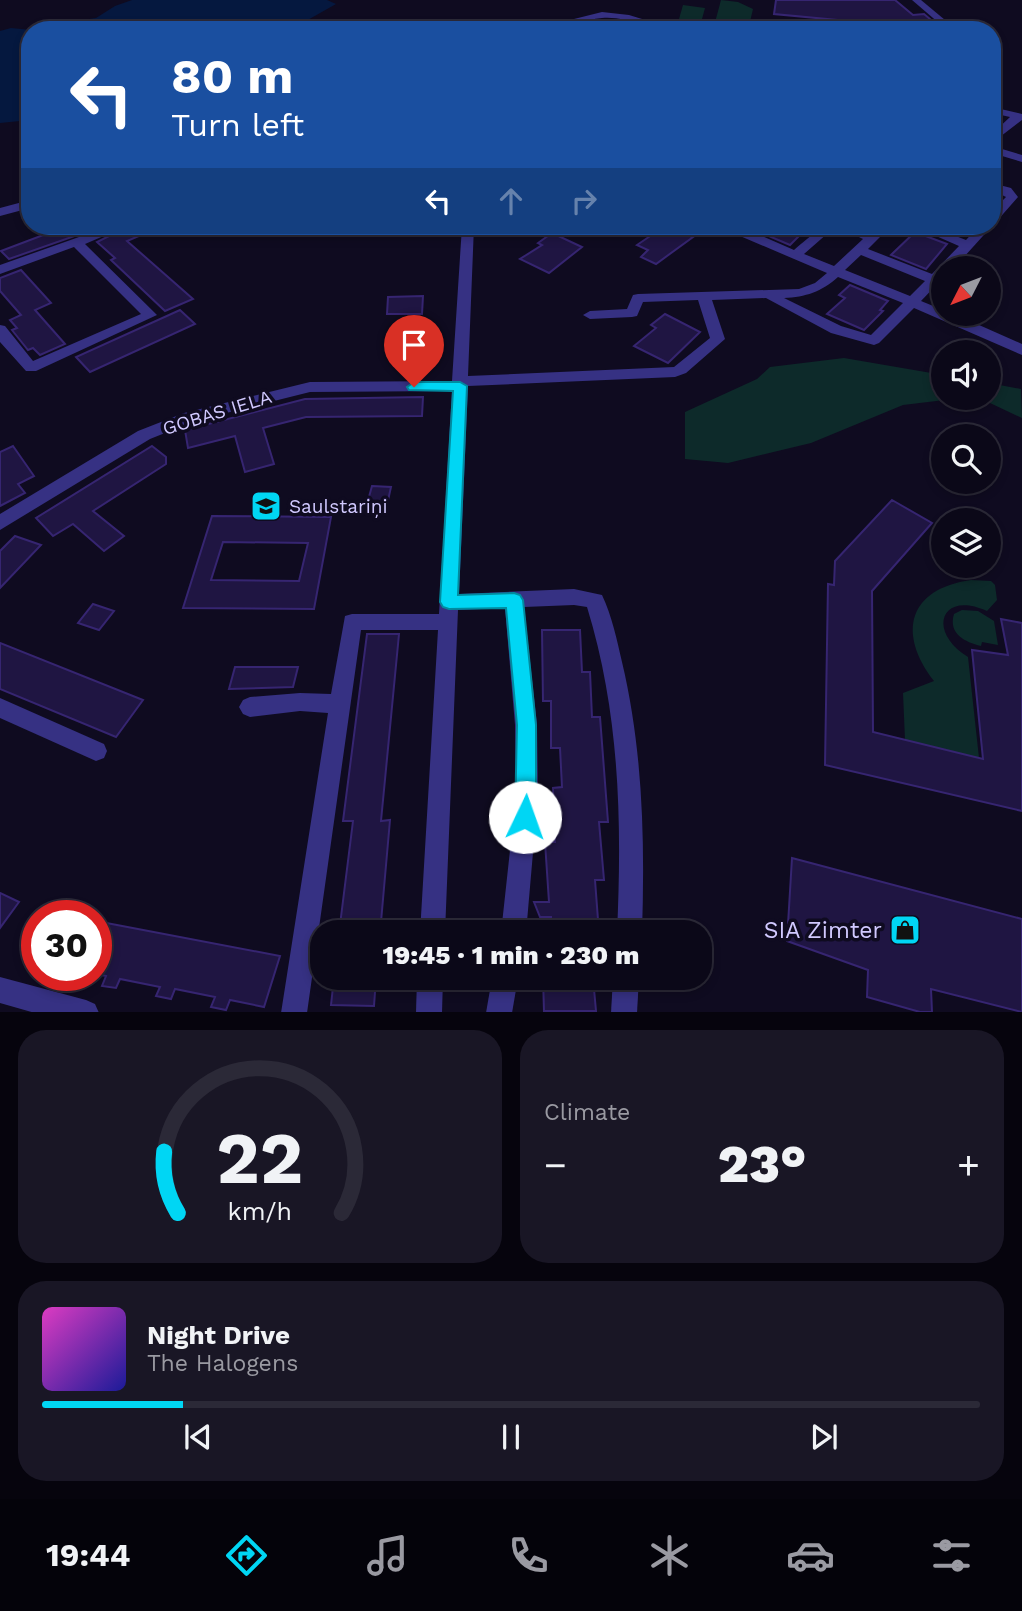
<!DOCTYPE html>
<html lang="en">
<head>
<meta charset="utf-8">
<style>
  body { margin:0; font-family:"Work Sans",sans-serif; background:#191625; color:#f1f3f6; height:100vh; display:flex; flex-direction:column; font-size:26px; white-space:nowrap }
  * { box-sizing:border-box; margin:0 }
  p { font-size:23px; color:#9a9aa2 }
  .icon { flex:none; width:38px; height:38px; fill:none; stroke:currentColor; stroke-width:2; stroke-linecap:round; stroke-linejoin:round }
  .map { position:relative; height:1012px; overflow:hidden }
  .panel { display:flex; flex-direction:column; gap:18px; padding:18px; background:#06040d; flex:1 }
  .panel>* { flex:none }
  .guide { position:absolute; left:21px; top:21px; width:980px; height:214px; border-radius:28px; box-shadow:0 4px 10px #0003,0 0 0 2px #2b2937; background:#1a4fa0; color:#fff; overflow:hidden }
  .needle { width:46px; rotate:228deg }
  .buttons { position:absolute; left:931px; top:256px; display:grid; gap:14px }
  .buttons a { display:grid; place-items:center; width:70px; height:70px; border-radius:50%; background:#0b0818; box-shadow:0 4px 10px #0003,0 0 0 2px #2b2937; font-size:35px }
  .speed { position:absolute; left:21px; top:900px; display:flex; gap:14px; font-size:35px; font-weight:700; text-align:center }
  .speed>* { display:grid; place-content:center; width:91px; height:91px; border-radius:50%; background:#0b0818; box-shadow:0 4px 10px #0003,0 0 0 2px #2b2937; line-height:1 }
  .speed .limit { border:10px solid #d22; background:#fff; color:#111 }
  .pin { position:absolute; display:grid; place-items:center; width:60px; height:60px; color:#fff; margin:-72px -30px; border-radius:50% 50% 50% 0; rotate:-45deg; box-shadow:0 0 7px #0007 }
  .pin .icon { rotate:45deg }
  .me { position:absolute; width:77px; margin:-38px; rotate:3deg; stroke-linejoin:round; filter:drop-shadow(0 0 5px #0008) }
  .turn { display:flex; align-items:center; gap:24px; height:147px; padding:0 35px; font-size:32px }
  .turn .icon { width:91px; height:91px; stroke-width:2.5 }
  .turn b { display:block; font-size:49px; line-height:60px }
  .lanes { display:flex; align-items:center; height:66px; padding:0 35px; background:#0003; justify-content:center; gap:35px; direction:ltr }
  .lanes .off { opacity:.35 }
  .big { font-size:52px; font-weight:800; line-height:1.1 }
  .panel .widget { flex:1; display:flex; flex-direction:column; justify-content:center; gap:10px; min-width:0; padding:0 24px; border-radius:28px; background:#191625 }
  .panel .dial { align-items:center; gap:0 }
  .dial svg { height:182px; overflow:visible; fill:none; stroke:#2b2937; stroke-width:7; stroke-linecap:round; text-anchor:middle }
  .dial text { fill:#f1f3f6; stroke:none }
  .song { display:flex; align-items:center; gap:21px }
  .cover { width:84px; height:84px; border-radius:10px; background:linear-gradient(135deg,hsl(310 70% 55%),hsl(240 70% 35%)) }
  .played { height:7px; border-radius:4px; background:linear-gradient(90deg,#00d6f4 15%,#2b2937 15%) }
  .keys { display:flex; justify-content:space-around; direction:ltr }
  .heat { display:flex; justify-content:space-between; align-items:center; font-size:38px; direction:ltr }
  .panel .tiles { flex:1; display:grid; gap:18px; grid-template-columns:1fr 1fr }
  .widget:last-child { grid-column:span 2 }
  .trip { position:absolute; left:310px; top:920px; width:402px; height:70px; border-radius:28px; background:#0b0818; box-shadow:0 4px 10px #0003,0 0 0 2px #2b2937; font-weight:800; line-height:70px; text-align:center }
  .menu { display:flex; height:112px; justify-content:space-around; align-items:center; background:#04030a; color:#9a9aa2 }
  .menu .icon { width:49px; height:49px }
  .menu .active { color:#00d6f4 }
  .menu b { font-size:32px; color:#f1f3f6 }
  .map>svg:first-child { display:block }
  .green { fill:#0d2a2a }
  .water { fill:#05183f }
  .building { fill:#1f1542; stroke:#362571; stroke-width:2; fill-rule:evenodd }
  .lines { fill:none; stroke-linecap:round; stroke-linejoin:round }
  .street { fill:#363183; fill-rule:evenodd }
  .route { fill:#00d6f4; stroke:#008b9f; stroke-width:2 }
  .labels { text-anchor:middle; stroke-width:7; stroke-linejoin:round; paint-order:stroke }
  .street-label { font-size:19px; fill:#d1c9ff; stroke:#0f0b20 }
  .poi-label { font-size:19px; fill:#d1c9ff; stroke:#0f0b20; text-anchor:start }
  .near-poi-label { font-size:23px; fill:#d1c9ff; stroke:#0f0b20; text-anchor:end }
</style>
</head>
<body>
<div class="map">
<svg width="1022" height="1013" viewBox="0 0 1022 1013">
  <rect width="100%" height="100%" fill="#0f0b20"/>
  <g class="green">
    <path d="M 721,0 L 738,2 L 753,9 L 748,30 L 713,30 Z"/>
    <path d="M 683,5 L 705,8 L 699,30 L 677,26 Z"/>
    <path d="M 844,358 L 943,375 L 943,397 L 989,397 L 989,383 L 1021,389 L 1022,418 L 990,403 L 953,399 L 903,405 L 811,443 L 728,463 L 685,459 L 685,412 L 757,379 L 770,367 Z"/>
    <path d="M 971,580 L 991,581 L 995,585 L 997,600 L 987,611 C 940,590 927,632 968,657 L 979,758 L 905,740 L 903,693 L 934,681 C 897,633 908,589 971,580 Z"/>
    <path d="M 962,610 L 978,611 L 994,621 L 998,645 L 982,642 L 981,646 C 965,642 948,634 954,614 Z"/>
  </g>
  <g class="water">
    <path d="M 132,0 L 327,0 L 336,4 L 290,30 L 48,30 L 63,23 L 96,18 L 115,6 Z"/>
    <path d="M 11,28 L 31,30 L 30,120 L 0,123 L 0,31 Z"/>
  </g>
  <g class="building">
    <path d="M 776,0 L 895,0 L 913,15 L 924,14 L 943,30 L 913,30 L 912,27 L 774,14 Z"/>
    <path d="M 67,226 L 103,226 L 9,259 L 1,251 Z"/>
    <path d="M 129,226 L 162,226 L 127,241 L 193,299 L 165,311 L 111,260 L 115,258 L 97,242 Z"/>
    <path d="M 665,226 L 695,226 L 684,234 L 693,237 L 656,264 L 641,257 L 648,250 L 637,245 Z"/>
    <path d="M 751,226 L 809,226 L 790,245 L 750,228 Z"/>
    <path d="M 915,232 L 947,244 L 926,269 L 891,255 Z"/>
    <path d="M 552,233 L 582,247 L 549,273 L 520,259 L 542,245 L 538,243 Z"/>
    <path d="M 21,270 L 51,303 L 35,310 L 65,344 L 40,355 L 33,348 L 28,350 L 12,330 L 17,328 L 10,320 L 21,315 L 0,291 L 0,278 Z"/>
    <path d="M 850,285 L 888,301 L 880,310 L 883,311 L 864,330 L 827,314 L 845,298 L 839,295 Z"/>
    <path d="M 423,296 L 422,314 L 387,314 L 388,297 Z"/>
    <path d="M 180,310 L 195,324 L 90,372 L 76,357 Z"/>
    <path d="M 665,314 L 700,332 L 668,363 L 634,346 L 656,328 L 651,325 Z"/>
    <path d="M 423,397 L 422,416 L 306,417 L 263,428 L 274,464 L 245,472 L 235,436 L 188,448 L 185,430 L 305,399 Z"/>
    <path d="M 13,446 L 34,476 L 18,484 L 25,493 L 0,506 L 0,452 Z"/>
    <path d="M 152,446 L 166,457 L 166,464 L 93,511 L 124,536 L 104,551 L 73,524 L 53,536 L 36,518 Z"/>
    <path d="M 372,486 L 391,487 L 387,505 L 367,504 Z"/>
    <path d="M 892,500 L 932,523 L 872,591 L 873,732 L 983,759 L 972,650 L 1008,655 L 1001,619 L 1022,623 L 1022,811 L 825,765 L 828,584 L 834,585 L 835,561 Z"/>
    <path d="M 212,516 L 331,517 L 314,609 L 183,608 ZM 223,542 L 308,543 L 299,581 L 211,580 Z"/>
    <path d="M 15,536 L 41,545 L 0,588 L 0,551 Z"/>
    <path d="M 93,604 L 114,611 L 99,630 L 78,623 Z"/>
    <path d="M 542,630 L 580,630 L 582,672 L 590,672 L 592,717 L 600,717 L 608,822 L 599,822 L 604,880 L 595,880 L 599,933 L 551,933 L 551,917 L 540,917 L 534,902 L 549,902 L 545,842 L 555,842 L 553,788 L 562,787 L 560,748 L 551,748 L 551,701 L 543,701 Z"/>
    <path d="M 367,634 L 399,634 L 381,821 L 390,820 L 380,933 L 339,933 L 353,821 L 343,821 Z"/>
    <path d="M 0,643 L 143,700 L 116,737 L 0,689 Z"/>
    <path d="M 235,667 L 298,667 L 293,687 L 229,689 Z"/>
    <path d="M 792,858 L 1022,919 L 1022,1012 L 931,989 L 932,1012 L 920,1012 L 867,997 L 868,970 L 787,941 Z"/>
    <path d="M 0,893 L 19,902 L 0,928 Z"/>
    <path d="M 96,921 L 280,956 L 264,1007 L 230,1000 L 226,1010 L 211,1007 L 215,997 L 175,989 L 171,999 L 156,996 L 160,987 L 120,979 L 116,988 L 102,986 L 106,976 L 96,974 Z"/>
    <path d="M 334,978 L 376,978 L 374,1006 L 331,1005 Z"/>
    <path d="M 543,978 L 593,978 L 596,1011 L 544,1011 Z"/>
  </g>
  <g class="lines">
    <g class="street">
      <path d="M 912,0 L 921,0 L 957,30 L 947,30 Z"/>
      <path d="M 602,12 L 629,15 L 678,30 C 652,30 628,16 602,18 C 584,19 571,30 554,30 L 570,20 Z"/>
      <path d="M 992,107 L 1022,114 L 1022,120 L 992,143 L 992,134 L 1010,117 L 992,113 Z"/>
      <path d="M 992,146 L 1022,155 L 1022,162 L 992,153 Z"/>
      <path d="M 992,183 L 1011,188 L 1018,197 L 996,222 L 992,223 L 992,211 L 1006,197 L 992,190 Z"/>
      <path d="M 30,200 L 30,208 L 0,216 L 0,208 Z"/>
      <path d="M 110,226 L 127,226 L 85,244 L 157,315 L 36,371 L 26,371 L 0,342 L 0,325 L 5,326 L 33,361 L 141,314 L 74,247 L 0,274 L 0,265 Z"/>
      <path d="M 462,226 L 474,226 L 468,376 L 674,367 L 710,338 L 698,300 L 643,302 L 637,316 L 632,317 L 590,319 L 583,315 L 590,311 L 627,309 L 633,295 L 638,294 L 799,289 L 815,283 L 827,273 L 733,233 L 731,230 L 735,226 L 748,226 L 746,229 L 794,250 C 823,225 832,217 870,233 L 878,226 L 891,226 L 868,249 L 932,274 L 959,246 L 913,226 L 930,226 L 966,240 L 979,226 L 992,226 L 954,268 L 943,268 L 943,278 L 921,301 L 943,310 L 943,313 L 952,313 L 1022,344 L 1022,355 L 914,308 L 879,343 L 874,345 L 831,333 L 766,298 L 712,300 L 725,339 L 686,373 L 675,377 L 468,386 L 459,594 L 574,589 L 602,595 C 612,616 617,640 622,662 C 643,750 645,842 642,933 L 617,933 C 622,823 620,714 587,607 L 574,605 L 524,607 L 537,725 L 538,795 L 526,933 L 501,933 L 516,795 L 515,725 L 505,608 L 458,610 L 445,933 L 420,933 L 438,630 L 361,630 L 307,1013 L 281,1013 L 328,713 L 300,711 L 250,717 L 243,714 L 239,707 L 243,700 L 250,697 L 300,693 L 331,694 L 345,616 L 352,614 L 439,614 L 452,391 L 310,392 L 195,421 L 150,439 L 0,530 L 0,514 L 138,431 L 184,413 L 310,382 L 452,381 ZM 836,226 L 863,239 L 834,266 L 804,254 ZM 861,255 L 925,281 L 910,296 L 845,270 ZM 838,277 L 903,303 L 871,335 L 841,326 L 784,298 C 806,297 821,292 838,277 Z"/>
      <path d="M 0,698 L 104,744 L 107,751 L 104,758 L 96,761 L 0,718 Z"/>
      <path d="M 0,977 L 86,1000 L 95,1004 L 99,1013 L 35,1013 L 0,1003 Z"/>
      <path d="M 417,978 L 443,978 L 442,1013 L 416,1013 Z"/>
      <path d="M 492,978 L 518,978 L 512,1013 L 486,1013 Z"/>
      <path d="M 613,978 L 639,978 L 637,1013 L 611,1013 Z"/>
    </g>
  </g>
  <path class="route" d="M 414,382 L 460,382 L 467,386 L 458,595 L 514,593 L 520,595 L 523,600 L 536,725 L 536,817 L 533,825 L 525,828 L 518,825 L 515,817 L 517,725 L 506,608 L 449,609 L 443,607 L 440,602 L 453,391 L 409,390 L 407,387 Z"/>
  <defs>
    <g id="school-square" transform="scale(1.575)"><rect x="-9" y="-9" width="18" height="18" rx="4" fill="#00d6f4" stroke="#0f0b20"/><path d="M0-5L7-2L0 1L-7-2ZM-4 1L0 2.5L4 1V4Q0 6-4 4Z" fill="#111"/></g>
    <g id="shop-square" transform="scale(1.575)"><rect x="-9" y="-9" width="18" height="18" rx="4" fill="#00d6f4" stroke="#0f0b20"/><path d="M-5-2.5h2.3a2.7 3.5 0 0 1 5.4 0H5L5.5 6h-11ZM-1.5-2.5h3a1.5 2.3 0 0 0-3 0Z" fill="#111"/></g>
  </defs>
  <g fill-rule="evenodd">
    <use href="#school-square" x="266" y="506"/>
    <use href="#shop-square" x="905" y="930"/>
  </g>
  <g class="labels">
    <g class="street-label">
      <text transform="translate(217 412) rotate(-17)" y="7">GOBAS IELA</text>
    </g>
    <g class="poi-label">
      <text x="289" y="513">Saulstariņi</text>
    </g>
    <g class="near-poi-label">
      <text x="882" y="938">SIA Zimter</text>
    </g>
  </g>
</svg>
<div class="buttons">
<a><svg class="needle" viewBox="-14 -14 28 28"><path d="M0-13l5 13h-10z" fill="#e53935"/><path d="M0 13l5-13h-10z" fill="#9a9aa2"/></svg></a>
<a><svg class="icon" aria-label="sound" viewBox="0 0 24 24"><path d="M4 9h4l5-4v14l-5-4H4zM17 9q2 3 0 6"/></svg></a>
<a><svg class="icon" aria-label="search" viewBox="0 0 24 24"><circle cx="10" cy="10" r="6"/><path d="M15 15l6 6"/></svg></a>
<a><svg class="icon" aria-label="layers" viewBox="0 0 24 24"><path d="M12 4l9 5-9 5-9-5zM3 14l9 5 9-5"/></svg></a>
</div>
<div class="speed"><div class="limit">30</div></div>
<div class="pin" style="left:414px;top:387px;background:#d93025"><svg class="icon" aria-label="arrive" viewBox="0 0 24 24"><path d="M6 21V4h12l-3 4 3 4H6"/></svg></div>
<svg class="me" style="left:525px;top:817px" viewBox="-20 -20 40 40"><circle r="19" fill="#fff"/><path d="M0-13L10 11 0 6-10 11z" fill="#00d6f4"/></svg>
<div class="trip">19:45 · 1 min · 230 m</div>
<div class="guide">
<div class="turn"><svg class="icon" aria-label="left" viewBox="0 0 24 24"><path d="M17 20v-9H6M10 6l-5 5 5 5"/></svg><div><b>80 m</b>Turn left</div></div>
<div class="lanes"><svg class="icon" aria-label="left" viewBox="0 0 24 24"><path d="M17 20v-9H6M10 6l-5 5 5 5"/></svg><svg class="icon off" aria-label="ahead" viewBox="0 0 24 24"><path d="M12 20V5M6 11l6-6 6 6"/></svg><svg class="icon off" aria-label="right" viewBox="0 0 24 24"><path d="M7 20v-9h11M14 6l5 5-5 5"/></svg></div>
</div>
</div>
<section class="panel">
<div class="tiles">
<div class="widget dial"><svg viewBox="0 0 100 80">
<path d="M14 69A42 42 0 1 1 86 69"/>
<path d="M14 69A42 42 0 0 1 8 42" stroke="#00d6f4"/>
<text x="50" y="56" font-size="32" font-weight="700">22</text>
<text x="50" y="72" font-size="11">km/h</text>
</svg></div>
<div class="widget"><p>Climate</p>
<div class="heat"><a>−</a><b class="big">23°</b><a>+</a></div>
</div>
<div class="widget">
<div class="song"><i class="cover"></i><div><b>Night Drive</b><p>The Halogens</p></div></div>
<div class="played"></div>
<div class="keys"><svg class="icon" aria-label="previous" viewBox="0 0 24 24"><path d="M18 5L8 12l10 7zM5 5v14"/></svg><svg class="icon" aria-label="pause" viewBox="0 0 24 24"><path d="M8 5v14M16 5v14"/></svg><svg class="icon" aria-label="next" viewBox="0 0 24 24"><path d="M6 5l10 7-10 7zM19 5v14"/></svg></div>
</div>
</div>
</section>
<nav class="menu">
<b>19:44</b>
<svg class="icon active" aria-label="directions" viewBox="0 0 24 24"><path d="M12 3l9 9-9 9-9-9zM9 14v-3h6M13 9l2 2-2 2"/></svg>
<svg class="icon" aria-label="music" viewBox="0 0 24 24"><path d="M9 18V5l10-2v13"/><circle cx="6" cy="18" r="3"/><circle cx="16" cy="16" r="3"/></svg>
<svg class="icon" aria-label="phone" viewBox="0 0 24 24"><path d="M5 4h4l2 5-3 2q2 4 5 5l2-3 5 2v4C11 20 4 13 5 4z"/></svg>
<svg class="icon" aria-label="climate" viewBox="0 0 24 24"><path d="M12 3v18M4 7l16 10M4 17L20 7"/></svg>
<svg class="icon" aria-label="car" viewBox="0 0 24 24"><path d="M5 17H2v-5l4-1 3-4h7l3 4 3 1v5h-3M9 17h6M6 11h13"/><circle cx="7" cy="17" r="2"/><circle cx="17" cy="17" r="2"/></svg>
<svg class="icon" aria-label="filters" viewBox="0 0 24 24"><path d="M4 7h16M4 17h16"/><circle cx="9" cy="7" r="2"/><circle cx="15" cy="17" r="2"/></svg>
</nav>
</body>
</html>
